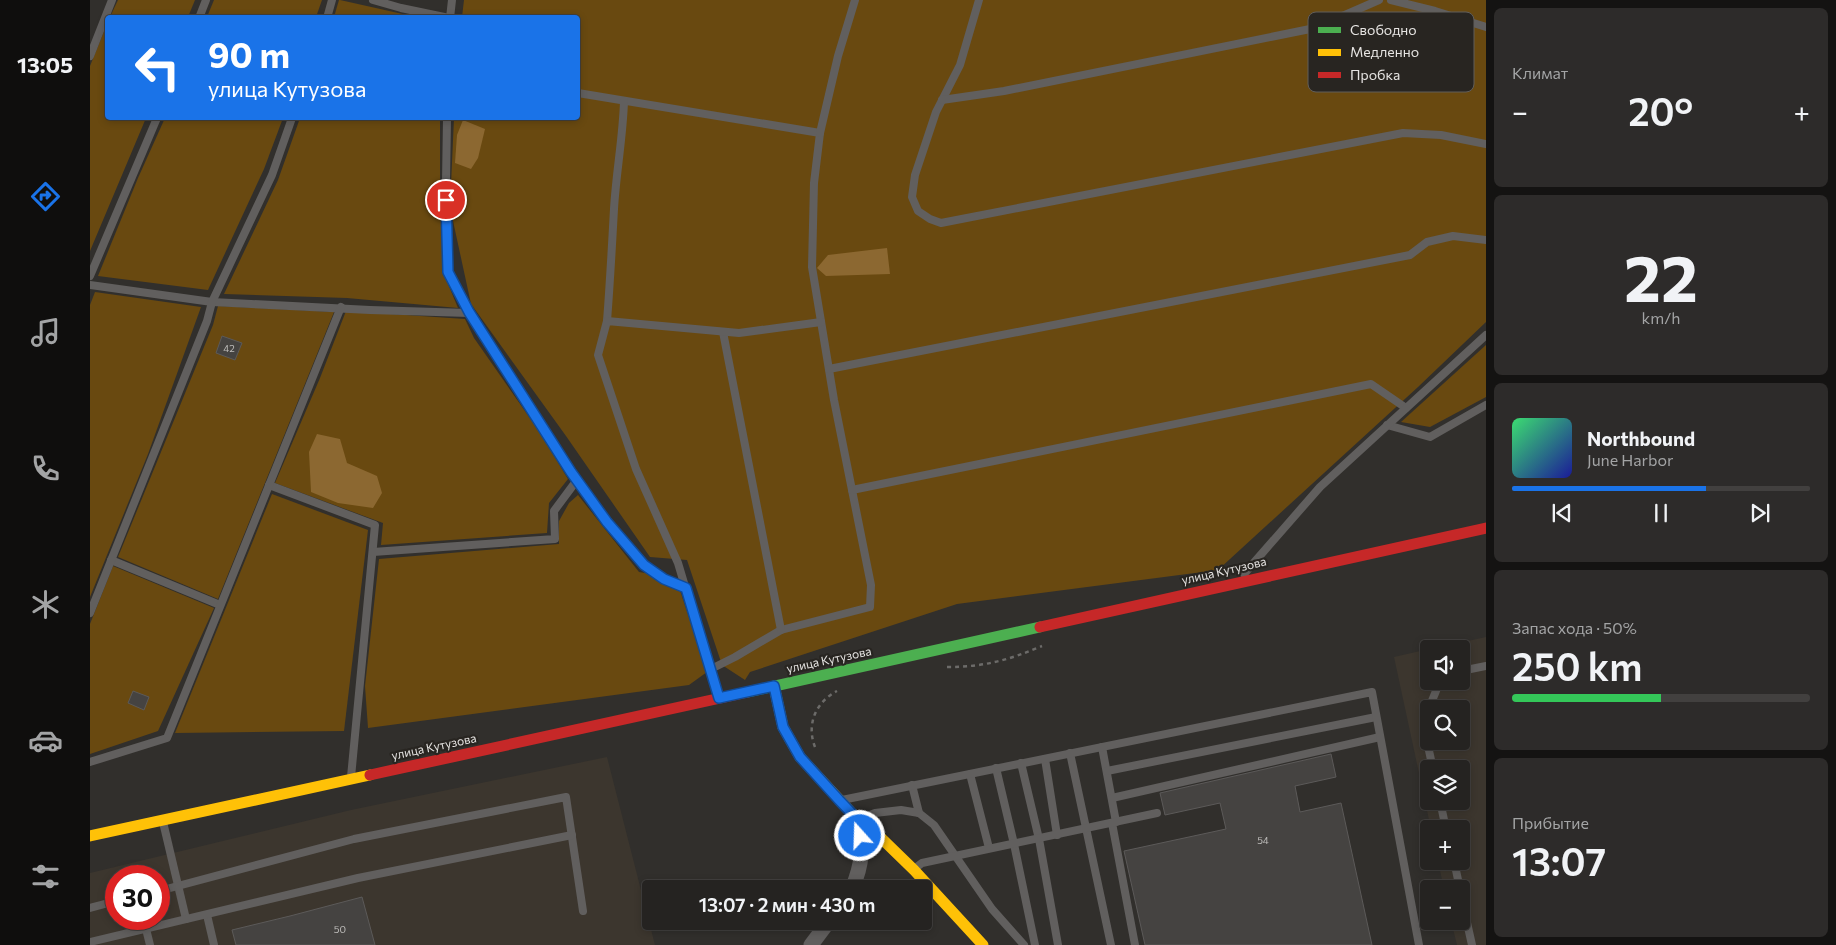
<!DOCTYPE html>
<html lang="ru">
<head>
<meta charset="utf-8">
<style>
  body { margin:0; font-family:Commissioner,sans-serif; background:#2d2b2a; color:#f1f3f6; height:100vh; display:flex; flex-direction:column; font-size:19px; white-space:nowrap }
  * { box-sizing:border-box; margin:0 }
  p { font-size:16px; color:#a3a4a5 }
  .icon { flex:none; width:28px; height:28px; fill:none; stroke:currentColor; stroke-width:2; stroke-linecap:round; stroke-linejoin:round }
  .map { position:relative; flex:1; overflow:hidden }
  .drawer { display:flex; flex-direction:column; gap:8px; padding:8px; background:#141312; width:350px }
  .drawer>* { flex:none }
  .top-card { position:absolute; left:15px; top:15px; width:475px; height:105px; border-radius:5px; box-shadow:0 2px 8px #0003,0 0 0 1px #42403f; background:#1a73e8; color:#fff; overflow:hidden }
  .buttons { position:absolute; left:1330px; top:640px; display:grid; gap:10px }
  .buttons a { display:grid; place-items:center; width:50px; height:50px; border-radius:5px; background:#252321; box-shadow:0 2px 8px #0003,0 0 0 1px #42403f; font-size:25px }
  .speed { position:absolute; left:15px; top:865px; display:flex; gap:10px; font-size:25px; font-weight:700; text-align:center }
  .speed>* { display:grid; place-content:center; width:65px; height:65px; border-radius:50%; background:#252321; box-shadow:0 2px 8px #0003,0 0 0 1px #42403f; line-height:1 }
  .speed .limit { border:8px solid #d22; background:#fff; color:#111 }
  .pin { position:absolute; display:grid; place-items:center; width:42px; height:42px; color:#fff; margin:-21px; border:2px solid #fff; border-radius:50%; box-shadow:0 1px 5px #0007 }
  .me { position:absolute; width:55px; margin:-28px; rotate:340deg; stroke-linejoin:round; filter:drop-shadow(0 0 4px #0008) }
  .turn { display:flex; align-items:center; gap:18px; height:105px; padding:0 20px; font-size:22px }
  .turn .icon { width:65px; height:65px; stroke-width:2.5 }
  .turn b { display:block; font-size:35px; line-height:42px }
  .big { font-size:38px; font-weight:600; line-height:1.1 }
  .drawer .tile { flex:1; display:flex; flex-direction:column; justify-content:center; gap:8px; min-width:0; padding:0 18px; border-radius:8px; background:#2d2b2a }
  .drawer .dial { align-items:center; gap:0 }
  .dial b { font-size:65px; line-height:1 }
  .song { display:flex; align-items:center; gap:15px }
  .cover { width:60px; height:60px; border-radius:8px; background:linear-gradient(135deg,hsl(140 70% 55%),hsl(240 70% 35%)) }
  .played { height:5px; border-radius:2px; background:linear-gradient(90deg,#1a73e8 65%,#42403f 65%) }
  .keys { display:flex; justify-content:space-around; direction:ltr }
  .heat { display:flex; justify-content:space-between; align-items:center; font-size:28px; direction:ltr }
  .charge { height:8px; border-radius:4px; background:linear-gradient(90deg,#34c759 50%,#42403f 0) }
  .trip { position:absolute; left:552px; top:880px; width:290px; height:50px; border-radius:5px; background:#252321; box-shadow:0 2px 8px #0003,0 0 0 1px #42403f; font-weight:600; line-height:50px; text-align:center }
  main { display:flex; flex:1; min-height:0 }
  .dock { display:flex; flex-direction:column; width:90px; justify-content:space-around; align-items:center; background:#0f0e0d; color:#a3a4a5 }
  .dock .icon { width:35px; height:35px }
  .dock .selected { color:#1a73e8 }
  .dock b { font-size:22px; color:#f1f3f6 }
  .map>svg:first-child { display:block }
  .built { fill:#3c362e; fill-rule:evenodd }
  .green { fill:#694910 }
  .water { fill:#8c6831 }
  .building { fill:#454341; stroke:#5c5a59 }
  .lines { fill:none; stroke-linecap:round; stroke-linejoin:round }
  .path { stroke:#6c6b69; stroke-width:2.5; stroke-dasharray:4 4; stroke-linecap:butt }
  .lane { stroke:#615f5e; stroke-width:8 }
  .street { stroke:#615f5e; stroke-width:15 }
  .fast { stroke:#4caf50; stroke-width:11 }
  .slow { stroke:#ffc107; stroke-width:11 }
  .jam { stroke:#c62828; stroke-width:11 }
  .route-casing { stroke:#114b97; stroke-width:12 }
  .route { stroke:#1a73e8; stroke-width:9 }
  .labels { text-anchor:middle; stroke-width:4.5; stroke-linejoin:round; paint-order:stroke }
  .number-label { font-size:10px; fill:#bebcba }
  .street-label { font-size:12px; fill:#e6e4e2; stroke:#282521 }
  .key { fill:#282521; stroke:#615e5b; stroke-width:1 }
  .key-label { font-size:14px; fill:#e6e4e2 }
</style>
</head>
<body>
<main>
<nav class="dock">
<b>13:05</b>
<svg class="icon selected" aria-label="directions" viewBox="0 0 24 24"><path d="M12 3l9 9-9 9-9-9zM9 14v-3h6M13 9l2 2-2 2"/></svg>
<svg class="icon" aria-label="music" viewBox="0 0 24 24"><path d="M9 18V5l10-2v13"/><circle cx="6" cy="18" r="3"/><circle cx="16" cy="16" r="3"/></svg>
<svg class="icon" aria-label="phone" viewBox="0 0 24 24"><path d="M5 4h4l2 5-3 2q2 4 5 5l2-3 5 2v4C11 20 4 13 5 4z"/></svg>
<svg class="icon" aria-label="climate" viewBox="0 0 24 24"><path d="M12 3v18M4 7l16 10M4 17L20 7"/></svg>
<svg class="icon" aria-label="car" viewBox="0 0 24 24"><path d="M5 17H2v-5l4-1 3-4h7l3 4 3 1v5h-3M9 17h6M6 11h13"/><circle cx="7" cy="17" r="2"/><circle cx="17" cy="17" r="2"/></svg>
<svg class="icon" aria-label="filters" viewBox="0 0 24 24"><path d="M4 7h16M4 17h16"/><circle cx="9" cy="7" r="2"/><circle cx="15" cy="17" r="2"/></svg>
</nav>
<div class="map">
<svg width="1396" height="945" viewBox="0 0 1396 945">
  <rect width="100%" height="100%" fill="#312f2c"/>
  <g class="built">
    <path d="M 1396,637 L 1396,945 L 1367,945 L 1361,921 L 1371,921 L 1371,889 L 1354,889 L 1348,861 L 1371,861 L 1371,829 L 1341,829 L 1304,657 L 1339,649 L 1339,681 L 1371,681 L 1371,649 L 1341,649 ZM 1339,709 L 1371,709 L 1371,741 L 1339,741 ZM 1339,769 L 1371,769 L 1371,801 L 1339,801 Z"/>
    <path d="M 517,757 L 565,945 L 0,945 L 0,873 L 261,810 ZM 26,876 L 69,876 L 69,919 L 26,919 Z"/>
  </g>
  <g class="green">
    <path d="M 28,0 L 105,0 L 98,17 L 20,17 Z"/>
    <path d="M 124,0 L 232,0 L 226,17 L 117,17 Z"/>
    <path d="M 249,0 L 250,0 L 326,17 L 244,17 Z"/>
    <path d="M 374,0 L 1396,0 L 1396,322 L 1328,387 L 1128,570 L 867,604 L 660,672 L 655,680 L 632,665 L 597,560 L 560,557 L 476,436 L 381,304 L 360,207 L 364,118 L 488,118 L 488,18 L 372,17 Z"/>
    <path d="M 17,24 L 18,118 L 56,118 L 0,251 L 0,66 Z"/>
    <path d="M 75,118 L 193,118 L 174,169 L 118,290 L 8,276 L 48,178 Z"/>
    <path d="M 210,118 L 350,118 L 350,205 L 354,274 L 368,308 L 257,298 L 134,294 L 188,180 Z"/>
    <path d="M 5,292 L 111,307 L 58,454 L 0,597 L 0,305 Z"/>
    <path d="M 128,306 L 244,312 L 128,599 L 28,557 L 123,325 Z"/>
    <path d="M 256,311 L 375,319 L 384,338 L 449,431 L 478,479 L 459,503 L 457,533 L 291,545 L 293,523 L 185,483 L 230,378 Z"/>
    <path d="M 1396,345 L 1396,397 L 1340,427 L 1311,422 Z"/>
    <path d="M 182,494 L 278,530 L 254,731 L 85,733 Z"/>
    <path d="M 488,495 L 549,572 L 586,578 L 617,672 L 599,685 L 278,728 L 275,686 L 289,559 L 469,544 L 469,521 L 479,503 Z"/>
    <path d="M 23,566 L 124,608 L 68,731 L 0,754 L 0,624 Z"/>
  </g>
  <g class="water">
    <path d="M 373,120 L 395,129 L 388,158 L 381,169 L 365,163 L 367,135 Z"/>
    <path d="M 797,248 L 800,274 L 736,276 L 727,268 L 738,255 Z"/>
    <path d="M 227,434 L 250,439 L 257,463 L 287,476 L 292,493 L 283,508 L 248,503 L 221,492 L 219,452 Z"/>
  </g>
  <g class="building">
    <path d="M 132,336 L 152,343 L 145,360 L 126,353 Z"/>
    <path d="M 43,691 L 59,697 L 54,710 L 38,703 Z"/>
    <path d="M 1241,754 L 1246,777 L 1205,786 L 1210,812 L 1251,803 L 1282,945 L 1055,945 L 1034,851 L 1136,829 L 1130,803 L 1075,815 L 1070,793 Z"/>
    <path d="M 272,897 L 285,945 L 146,945 L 142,930 L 200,916 Z"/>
  </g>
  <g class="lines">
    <g class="path">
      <path d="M 857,667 C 894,667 919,660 952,646"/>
      <path d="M 725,747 C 716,724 726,702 747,691"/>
    </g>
    <g class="lane">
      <path d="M 283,0 L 311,8 L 359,18"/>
      <path d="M 889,0 L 870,65 L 846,112 L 825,175 L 822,197 L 828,211 L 840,219 L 851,223 L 1313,133 L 1351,135 L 1396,144"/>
      <path d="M 1301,0 L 1345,11 L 1396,27"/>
      <path d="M 109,18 L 116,0"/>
      <path d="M 237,18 L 242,0"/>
      <path d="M 360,18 L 362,0"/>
      <path d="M 0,56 L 22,0"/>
      <path d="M 488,93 L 730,133 L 724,183 L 722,267 L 744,400 L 781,585 L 780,607 L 691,630 L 645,657 L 621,669"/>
      <path d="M 852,100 L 914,91 L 1225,28 L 1289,0"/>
      <path d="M 357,118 L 356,182 L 358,272 L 379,313"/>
      <path d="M 730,133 L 748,56 L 765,0"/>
      <path d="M 0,276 L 67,118"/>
      <path d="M 0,285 L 122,302 L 280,310 L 379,313 L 481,472 L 517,522 L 554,565 L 574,579 L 596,588"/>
      <path d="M 517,321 C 520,283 522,246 524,209 C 526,173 533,137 534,101"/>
      <path d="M 633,332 L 691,630"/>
      <path d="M 739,369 L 1320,255 L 1337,242 L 1363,236 L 1396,240"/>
      <path d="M 1297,425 L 1340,437 L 1396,405"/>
      <path d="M 179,485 L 285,525 L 261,777"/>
      <path d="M 762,490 L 1281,384 L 1316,408"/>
      <path d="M 283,552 L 465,539 L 464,511 L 487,480"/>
      <path d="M 21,560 L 130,605"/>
      <path d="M 1154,574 L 1230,487 L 1396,335"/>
      <path d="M 0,613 L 117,321 L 122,302 L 182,175 L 202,118"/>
      <path d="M 1371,671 L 1396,666"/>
      <path d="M 628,697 L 588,563 L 546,469 L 508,355 L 517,321 L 649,333 L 731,322"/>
      <path d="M 1012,747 L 1026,822"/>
      <path d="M 980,753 L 1021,945"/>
      <path d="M 955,759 L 967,835"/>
      <path d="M 0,762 L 77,738 L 251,307"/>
      <path d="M 931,763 L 949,839 L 968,945"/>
      <path d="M 906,768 L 924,844 L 945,945"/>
      <path d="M 1343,769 L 1333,723 L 1350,681"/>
      <path d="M 1017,771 L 1286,717"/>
      <path d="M 880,774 L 899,848"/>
      <path d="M 822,785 L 829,813"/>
      <path d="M 1022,798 L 1290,737"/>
      <path d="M 752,800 L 1282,692 L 1329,945"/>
      <path d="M 1350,801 L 1356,829"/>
      <path d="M 770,819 L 785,813 L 811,810 L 829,813 L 844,825 L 902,909 L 934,945"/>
      <path d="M 73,822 L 96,919"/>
      <path d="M 1022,823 L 1045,945"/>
      <path d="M 1364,861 L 1370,889"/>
      <path d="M 824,869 L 832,863 L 1067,813"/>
      <path d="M 69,891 L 264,839 L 476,797 L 493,911"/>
      <path d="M 1371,896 L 1382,945"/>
      <path d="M 0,908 L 26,901"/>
      <path d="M 117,915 L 124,945"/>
      <path d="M 56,929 L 60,945"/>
      <path d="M 0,942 L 268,878 L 482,835"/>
    </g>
    <g class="street">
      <path d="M 762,889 C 774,860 772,850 768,820"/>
      <path d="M 721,945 L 739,921"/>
    </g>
    <path class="fast" d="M 658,692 L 950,627"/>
    <g class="slow">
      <path d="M 684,686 L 693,727 L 710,757 L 768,820 L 788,835 L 824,870 L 893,945"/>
      <path d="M 0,836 L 280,775"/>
    </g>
    <g class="jam">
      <path d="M 950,627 L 1396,528"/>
      <path d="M 280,775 L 658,692"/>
    </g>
  </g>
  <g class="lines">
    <g class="route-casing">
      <path id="route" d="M 356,200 L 358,272 L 379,312 L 481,472 L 517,522 L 554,565 L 574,579 L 596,588 L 629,698 L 684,686 L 693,727 L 710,757 L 749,800 L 768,820 L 770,836"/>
    </g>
    <use href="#route" class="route"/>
  </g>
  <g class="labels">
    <g class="number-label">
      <text x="139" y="352">42</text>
      <text x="1173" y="844">54</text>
      <text x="250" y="933">50</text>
    </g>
    <g class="street-label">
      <text transform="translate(1134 571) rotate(-13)" y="4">улица Кутузова</text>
      <text transform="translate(739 660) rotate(-12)" y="4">улица Кутузова</text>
      <text transform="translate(344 747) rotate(-12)" y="4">улица Кутузова</text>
    </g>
  </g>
  <rect x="1218" y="12" width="166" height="80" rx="8" class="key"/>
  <rect x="1228" y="27" width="23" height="6" fill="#4caf50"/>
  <rect x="1228" y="49" width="23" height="7" fill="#ffc107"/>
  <rect x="1228" y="72" width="23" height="6" fill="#c62828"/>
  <g class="key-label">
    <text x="1260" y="35">Свободно</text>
    <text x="1260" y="57">Медленно</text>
    <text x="1260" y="80">Пробка</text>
  </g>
</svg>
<div class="buttons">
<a><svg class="icon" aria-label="sound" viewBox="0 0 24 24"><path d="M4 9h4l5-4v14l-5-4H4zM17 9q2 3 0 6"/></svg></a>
<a><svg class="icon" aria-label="search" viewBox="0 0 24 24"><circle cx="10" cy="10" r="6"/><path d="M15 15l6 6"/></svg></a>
<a><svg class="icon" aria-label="layers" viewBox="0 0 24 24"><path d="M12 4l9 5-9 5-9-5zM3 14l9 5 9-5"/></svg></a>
<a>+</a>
<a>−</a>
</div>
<div class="speed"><div class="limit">30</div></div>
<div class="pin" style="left:356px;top:200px;background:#d93025"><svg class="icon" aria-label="arrive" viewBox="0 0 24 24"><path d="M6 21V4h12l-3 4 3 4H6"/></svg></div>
<svg class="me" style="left:770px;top:836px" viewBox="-20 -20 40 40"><circle r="17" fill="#1a73e8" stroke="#fff" stroke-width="3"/><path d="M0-11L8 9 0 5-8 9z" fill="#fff"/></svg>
<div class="trip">13:07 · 2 мин · 430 m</div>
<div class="top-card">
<div class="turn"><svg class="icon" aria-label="left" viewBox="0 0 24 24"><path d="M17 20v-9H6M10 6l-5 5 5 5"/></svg><div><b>90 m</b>улица Кутузова</div></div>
</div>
</div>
<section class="drawer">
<div class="tile"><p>Климат</p>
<div class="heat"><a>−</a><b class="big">20°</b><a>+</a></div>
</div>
<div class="tile dial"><b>22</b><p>km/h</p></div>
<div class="tile">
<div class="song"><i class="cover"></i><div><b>Northbound</b><p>June Harbor</p></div></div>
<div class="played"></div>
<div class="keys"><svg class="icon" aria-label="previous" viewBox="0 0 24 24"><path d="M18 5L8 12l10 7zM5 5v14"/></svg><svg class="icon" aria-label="pause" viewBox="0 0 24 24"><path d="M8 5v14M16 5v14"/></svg><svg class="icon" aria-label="next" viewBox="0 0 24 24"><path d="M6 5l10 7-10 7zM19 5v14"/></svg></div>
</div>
<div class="tile"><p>Запас хода · 50%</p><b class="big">250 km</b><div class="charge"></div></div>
<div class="tile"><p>Прибытие</p><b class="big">13:07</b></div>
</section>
</main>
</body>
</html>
